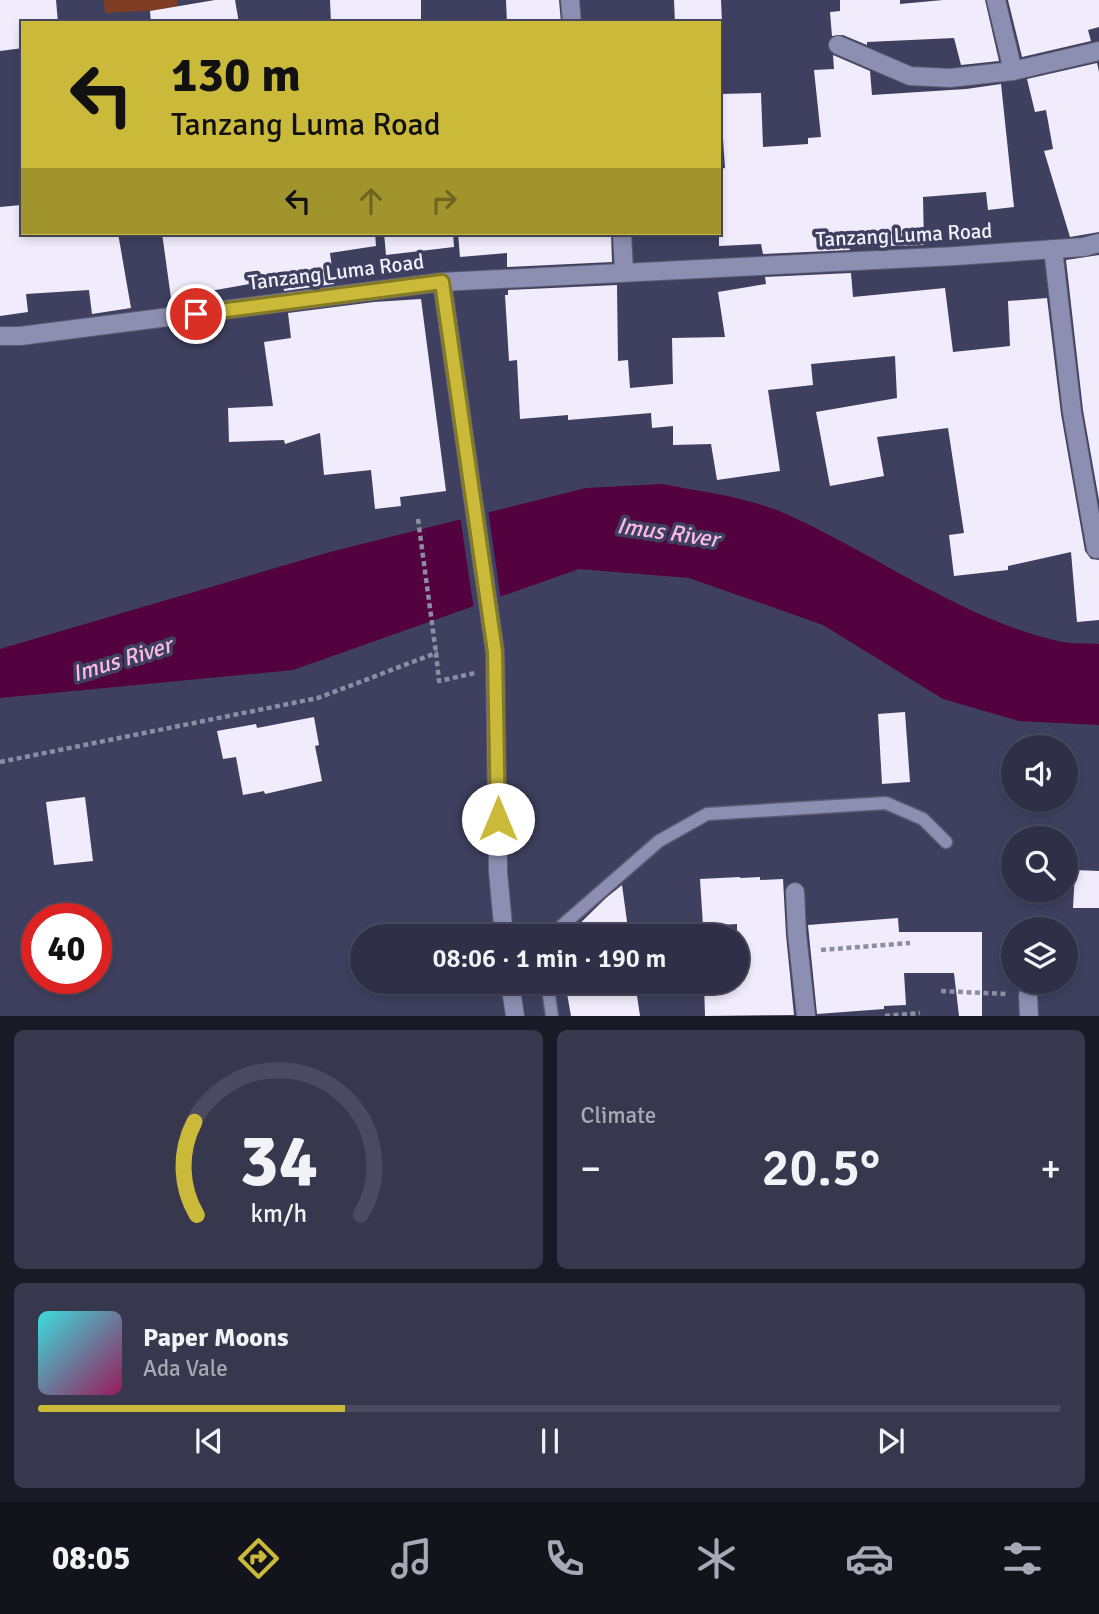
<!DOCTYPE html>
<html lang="en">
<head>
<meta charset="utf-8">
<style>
  body { margin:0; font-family:Signika,sans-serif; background:#37384e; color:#f1f3f6; height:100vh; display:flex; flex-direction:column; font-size:26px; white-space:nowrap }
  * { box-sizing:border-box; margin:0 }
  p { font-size:23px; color:#a7a9b4 }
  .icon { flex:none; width:38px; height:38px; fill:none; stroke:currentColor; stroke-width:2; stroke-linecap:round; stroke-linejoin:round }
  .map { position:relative; height:1016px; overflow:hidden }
  .drawer { display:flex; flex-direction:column; gap:14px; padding:14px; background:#1a1a27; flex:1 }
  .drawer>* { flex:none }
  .guide { position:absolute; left:21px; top:21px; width:700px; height:214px; border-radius:0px; box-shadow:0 4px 10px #0003,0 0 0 2px #4a4b60; background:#cbba39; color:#111; overflow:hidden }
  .controls { position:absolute; left:1001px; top:735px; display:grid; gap:14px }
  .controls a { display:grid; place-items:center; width:77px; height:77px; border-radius:50%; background:#2f3047; box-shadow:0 4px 10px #0003,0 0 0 2px #4a4b60; font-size:35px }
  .speed { position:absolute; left:21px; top:903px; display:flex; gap:14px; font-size:35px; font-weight:700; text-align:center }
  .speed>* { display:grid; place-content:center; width:91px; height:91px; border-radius:50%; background:#2f3047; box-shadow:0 4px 10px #0003,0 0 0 2px #4a4b60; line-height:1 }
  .speed .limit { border:10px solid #d22; background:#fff; color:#111 }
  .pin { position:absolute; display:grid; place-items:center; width:60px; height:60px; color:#fff; margin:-30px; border:4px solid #fff; border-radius:50%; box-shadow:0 2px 7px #0007 }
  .me { position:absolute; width:77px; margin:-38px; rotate:0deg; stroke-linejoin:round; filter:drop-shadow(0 0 5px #0008) }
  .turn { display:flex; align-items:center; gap:24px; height:147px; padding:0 35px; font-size:32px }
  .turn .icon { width:91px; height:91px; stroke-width:2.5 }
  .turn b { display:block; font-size:49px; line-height:60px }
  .lanes { display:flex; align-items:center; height:66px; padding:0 35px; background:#0003; justify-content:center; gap:35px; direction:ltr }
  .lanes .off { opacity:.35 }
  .big { font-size:52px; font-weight:600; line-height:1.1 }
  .drawer .card { flex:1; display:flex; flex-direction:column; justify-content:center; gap:10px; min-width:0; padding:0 24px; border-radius:10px; background:#37384e }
  .drawer .dial { align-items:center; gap:0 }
  .dial svg { height:182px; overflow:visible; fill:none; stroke:#4a4b60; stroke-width:7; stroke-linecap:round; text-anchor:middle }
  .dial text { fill:#f1f3f6; stroke:none }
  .song { display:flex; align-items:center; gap:21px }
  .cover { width:84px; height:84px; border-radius:10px; background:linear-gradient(135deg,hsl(180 70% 55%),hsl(330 70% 35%)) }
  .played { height:7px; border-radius:4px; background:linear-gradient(90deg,#cbba39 30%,#4a4b60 30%) }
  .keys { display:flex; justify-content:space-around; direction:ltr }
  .heat { display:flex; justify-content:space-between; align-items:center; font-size:38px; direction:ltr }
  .drawer .tiles { flex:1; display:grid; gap:14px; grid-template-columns:1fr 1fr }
  .card:last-child { grid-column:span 2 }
  .trip { position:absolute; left:350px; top:924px; width:399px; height:70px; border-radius:35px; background:#2f3047; box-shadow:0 4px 10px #0003,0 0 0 2px #4a4b60; font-weight:600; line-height:70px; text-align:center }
  .tab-bar { display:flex; height:112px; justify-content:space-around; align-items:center; background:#13131c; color:#a7a9b4 }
  .tab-bar .icon { width:49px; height:49px }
  .tab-bar .current { color:#cbba39 }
  .tab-bar b { font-size:32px; color:#f1f3f6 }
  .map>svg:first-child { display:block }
  .green { fill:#7f3d23 }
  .water { fill:#53023f }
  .pier { fill:#3f405f }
  .building { fill:#f1ecfb }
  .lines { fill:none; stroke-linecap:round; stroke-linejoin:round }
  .lane-casing { stroke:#5b5b73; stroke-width:15 }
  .street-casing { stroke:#5b5b73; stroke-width:20 }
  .secondary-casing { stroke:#5b5b73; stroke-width:20 }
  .path { stroke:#8d8ea4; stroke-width:4.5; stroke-dasharray:5 3.5; stroke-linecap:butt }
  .lane { stroke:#8d8fb2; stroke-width:12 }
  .street { stroke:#8d8fb2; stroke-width:18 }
  .secondary { stroke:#8d8fb2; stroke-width:18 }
  .route-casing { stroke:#847925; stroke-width:18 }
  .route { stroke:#cbba39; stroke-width:12 }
  .labels { text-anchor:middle; stroke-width:7; stroke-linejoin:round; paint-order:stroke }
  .street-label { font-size:21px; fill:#f0f1fd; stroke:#3f405f }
  .water-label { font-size:23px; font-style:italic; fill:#fcb9e2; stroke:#3f405f }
</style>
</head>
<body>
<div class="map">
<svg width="1099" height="1016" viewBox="0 0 1099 1016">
  <rect width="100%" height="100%" fill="#3f405f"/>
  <path class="green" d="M 104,0 L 177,0 L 177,9 L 105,13 Z"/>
  <path class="water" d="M 662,484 C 703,492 748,497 786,514 C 878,555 962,620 1062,642 C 1074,644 1087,643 1099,644 L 1099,725 L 1019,721 L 943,699 L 823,625 L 689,578 L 579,569 L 293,670 L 0,698 L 0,649 L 330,552 L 586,488 Z"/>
  <path class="pier" d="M 488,509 L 501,600 L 474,610 L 460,516 Z"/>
  <g class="building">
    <path d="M 0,0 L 56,0 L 58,23 L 23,23 L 23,48 L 0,51 Z"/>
    <path d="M 215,0 L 235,0 L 239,23 L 151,23 L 150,11 Z"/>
    <path d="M 330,0 L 421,0 L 421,23 L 331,23 Z"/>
    <path d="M 506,0 L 559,0 L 561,23 L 507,23 Z"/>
    <path d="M 674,0 L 721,0 L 722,23 L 675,23 Z"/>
    <path d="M 840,0 L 900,0 L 900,4 L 943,0 L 985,0 L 999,61 L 961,65 L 954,38 L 867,42 L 867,45 L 843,35 L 832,36 L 830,12 L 840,11 Z"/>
    <path d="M 1008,0 L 1099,0 L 1099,27 L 1088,30 L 1091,41 L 1022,57 Z"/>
    <path d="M 833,55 L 870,71 L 872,95 L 966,89 L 1001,84 L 1014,207 L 988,210 L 986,192 L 923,197 L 924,245 L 849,247 L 850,250 L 763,254 L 761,244 L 719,246 L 719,169 L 725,168 L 720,94 L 761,93 L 763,147 L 808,144 L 808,138 L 821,137 L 814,70 L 834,69 Z"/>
    <path d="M 1097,63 L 1099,72 L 1099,232 L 1070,237 L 1044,151 L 1053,149 L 1046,110 L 1035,112 L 1027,79 Z"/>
    <path d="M 21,205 L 22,233 L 118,233 L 131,308 L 92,314 L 89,290 L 26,294 L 28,312 L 0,316 L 0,207 Z"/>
    <path d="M 162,233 L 375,233 L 376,246 L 330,253 L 334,284 L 284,291 L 283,283 L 256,289 L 255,283 L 171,298 Z"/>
    <path d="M 384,233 L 453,233 L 454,247 L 386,255 Z"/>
    <path d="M 458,233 L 611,233 L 612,262 L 507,267 L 507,253 L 460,257 Z"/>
    <path d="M 1099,255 L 1099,500 L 1083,410 L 1066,260 Z"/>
    <path d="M 851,273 L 853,297 L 945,288 L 953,352 L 1010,346 L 1008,301 L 1047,298 L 1061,414 L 1085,551 L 1091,559 L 1099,560 L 1099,620 L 1077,622 L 1071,552 L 1008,566 L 1008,570 L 954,576 L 949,535 L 964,533 L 948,428 L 877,437 L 884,476 L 830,486 L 816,412 L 897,398 L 895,356 L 811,364 L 813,385 L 768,390 L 780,471 L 717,480 L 711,444 L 673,445 L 673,426 L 652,428 L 651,413 L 568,420 L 568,415 L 520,419 L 517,360 L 509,361 L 505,295 L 508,295 L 508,290 L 617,285 L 618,361 L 628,360 L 630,388 L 673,384 L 672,338 L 725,337 L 718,292 L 766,284 L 765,277 Z"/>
    <path d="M 421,299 L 446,491 L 400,497 L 401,506 L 375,509 L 371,470 L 324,475 L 320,433 L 285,444 L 284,440 L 229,442 L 228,408 L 273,406 L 264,342 L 291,338 L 288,313 L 374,302 Z"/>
    <path d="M 905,712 L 910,782 L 882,784 L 878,714 Z"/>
    <path d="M 314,717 L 319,745 L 315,746 L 322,781 L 265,794 L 264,791 L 243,795 L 236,757 L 223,759 L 217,731 L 256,724 L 257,728 Z"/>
    <path d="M 85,797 L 93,861 L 54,865 L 46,802 Z"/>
    <path d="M 1075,870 L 1099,871 L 1099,908 L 1073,908 Z"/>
    <path d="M 740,877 L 740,878 L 760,877 L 760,880 L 783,879 L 786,935 L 794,1015 L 705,1016 L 704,982 L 737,982 L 737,924 L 703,926 L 700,879 Z"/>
    <path d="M 622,885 L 629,936 L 567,936 L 606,898 Z"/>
    <path d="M 898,918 L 899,932 L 982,932 L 982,1016 L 959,1016 L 954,973 L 904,973 L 906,1005 L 884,1006 L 884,1009 L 817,1014 L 808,925 Z"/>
    <path d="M 565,982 L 635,982 L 640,1016 L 571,1016 Z"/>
  </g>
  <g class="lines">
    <g class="lane-casing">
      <g id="lane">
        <path d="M 550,936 L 659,841 L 707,814 L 886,803 L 923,819 L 946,842"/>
        <path d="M 547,982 L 552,1016"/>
      </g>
    </g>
    <g class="street-casing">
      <g id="street">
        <path d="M 570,0 L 572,23"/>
        <path d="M 996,0 L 1013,71"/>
        <path d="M 838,45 L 910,76 L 950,78 L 1013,71 L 1099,51"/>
        <path d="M 622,233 L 624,271"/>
        <path d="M 1053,249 L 1072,412 L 1096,549"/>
        <path d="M 795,892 L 797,934 L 806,1016"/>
        <path d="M 1028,995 L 1029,1016"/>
      </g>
    </g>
    <g class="secondary-casing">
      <g id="secondary">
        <path d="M 442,282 L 495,652 L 498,872 L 504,936"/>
        <path d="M 0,336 L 20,336 L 442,282 L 956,256 L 1084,247 L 1099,243"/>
        <path d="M 510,982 L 515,1016"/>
      </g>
    </g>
    <g class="path">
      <path d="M 418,519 L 436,653"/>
      <path d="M 0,762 L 318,698 L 436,653 L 439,681 L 475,673"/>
      <path d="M 821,950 L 910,943"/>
      <path d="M 1066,958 L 1078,958"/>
      <path d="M 941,991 L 1007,994"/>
      <path d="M 885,1016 L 920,1013"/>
    </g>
    <use href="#lane" class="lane"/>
    <use href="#street" class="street"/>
    <use href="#secondary" class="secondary"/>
  </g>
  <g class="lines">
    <g class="route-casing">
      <path id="route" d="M 196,314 L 442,282 L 495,652 L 498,819"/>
    </g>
    <use href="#route" class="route"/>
  </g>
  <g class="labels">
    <g class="street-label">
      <text transform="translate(904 235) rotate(-3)" y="7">Tanzang Luma Road</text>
      <text transform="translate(336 272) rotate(-7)" y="7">Tanzang Luma Road</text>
    </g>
    <g class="water-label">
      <text transform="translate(668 532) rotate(8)" y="8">Imus River</text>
      <text transform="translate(122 659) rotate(-17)" y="8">Imus River</text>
    </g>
  </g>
</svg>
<div class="controls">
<a><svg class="icon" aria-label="sound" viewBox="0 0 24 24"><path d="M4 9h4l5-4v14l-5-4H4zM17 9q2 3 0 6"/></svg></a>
<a><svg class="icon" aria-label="search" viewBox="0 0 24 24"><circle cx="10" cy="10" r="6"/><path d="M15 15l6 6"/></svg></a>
<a><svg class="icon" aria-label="layers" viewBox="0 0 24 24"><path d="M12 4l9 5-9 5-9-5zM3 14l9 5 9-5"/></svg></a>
</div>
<div class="speed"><div class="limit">40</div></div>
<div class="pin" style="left:196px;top:314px;background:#d93025"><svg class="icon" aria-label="arrive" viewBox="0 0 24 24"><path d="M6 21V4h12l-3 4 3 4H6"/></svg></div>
<svg class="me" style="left:498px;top:819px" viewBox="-20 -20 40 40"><circle r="19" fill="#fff"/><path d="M0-13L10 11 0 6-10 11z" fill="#cbba39"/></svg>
<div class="trip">08:06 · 1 min · 190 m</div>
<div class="guide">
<div class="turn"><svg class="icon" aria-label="left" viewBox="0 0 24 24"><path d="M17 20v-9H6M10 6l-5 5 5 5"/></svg><div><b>130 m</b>Tanzang Luma Road</div></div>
<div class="lanes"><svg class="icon" aria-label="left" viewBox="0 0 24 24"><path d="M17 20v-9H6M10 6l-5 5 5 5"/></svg><svg class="icon off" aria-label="ahead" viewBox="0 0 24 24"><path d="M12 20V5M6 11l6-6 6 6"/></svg><svg class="icon off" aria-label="right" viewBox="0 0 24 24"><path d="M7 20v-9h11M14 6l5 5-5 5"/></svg></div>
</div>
</div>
<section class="drawer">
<div class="tiles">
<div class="card dial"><svg viewBox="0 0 100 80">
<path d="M14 69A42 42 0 1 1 86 69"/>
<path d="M14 69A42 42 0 0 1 13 28" stroke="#cbba39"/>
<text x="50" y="56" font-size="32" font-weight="700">34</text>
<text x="50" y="72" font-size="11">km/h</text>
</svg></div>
<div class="card"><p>Climate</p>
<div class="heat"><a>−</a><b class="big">20.5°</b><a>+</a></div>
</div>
<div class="card">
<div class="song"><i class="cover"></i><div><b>Paper Moons</b><p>Ada Vale</p></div></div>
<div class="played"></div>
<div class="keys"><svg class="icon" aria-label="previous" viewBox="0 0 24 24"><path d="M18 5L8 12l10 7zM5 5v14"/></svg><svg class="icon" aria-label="pause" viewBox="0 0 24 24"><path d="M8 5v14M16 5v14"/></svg><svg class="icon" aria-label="next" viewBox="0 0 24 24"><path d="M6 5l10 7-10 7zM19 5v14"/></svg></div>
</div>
</div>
</section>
<nav class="tab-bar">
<b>08:05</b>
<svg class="icon current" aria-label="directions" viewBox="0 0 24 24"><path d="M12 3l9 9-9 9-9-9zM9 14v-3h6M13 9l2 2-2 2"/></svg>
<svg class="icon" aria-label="music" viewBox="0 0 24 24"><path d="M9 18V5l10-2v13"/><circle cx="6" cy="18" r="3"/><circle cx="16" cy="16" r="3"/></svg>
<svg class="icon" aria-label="phone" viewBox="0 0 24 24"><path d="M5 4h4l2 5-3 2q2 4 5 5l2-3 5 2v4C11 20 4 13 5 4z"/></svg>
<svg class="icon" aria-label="climate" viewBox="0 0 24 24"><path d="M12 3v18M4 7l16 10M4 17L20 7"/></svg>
<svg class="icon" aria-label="car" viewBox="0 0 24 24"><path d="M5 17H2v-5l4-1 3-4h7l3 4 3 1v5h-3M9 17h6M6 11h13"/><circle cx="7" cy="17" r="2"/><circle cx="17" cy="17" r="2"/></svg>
<svg class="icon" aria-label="filters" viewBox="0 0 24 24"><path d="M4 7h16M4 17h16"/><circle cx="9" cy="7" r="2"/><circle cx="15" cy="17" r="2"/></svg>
</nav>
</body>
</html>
